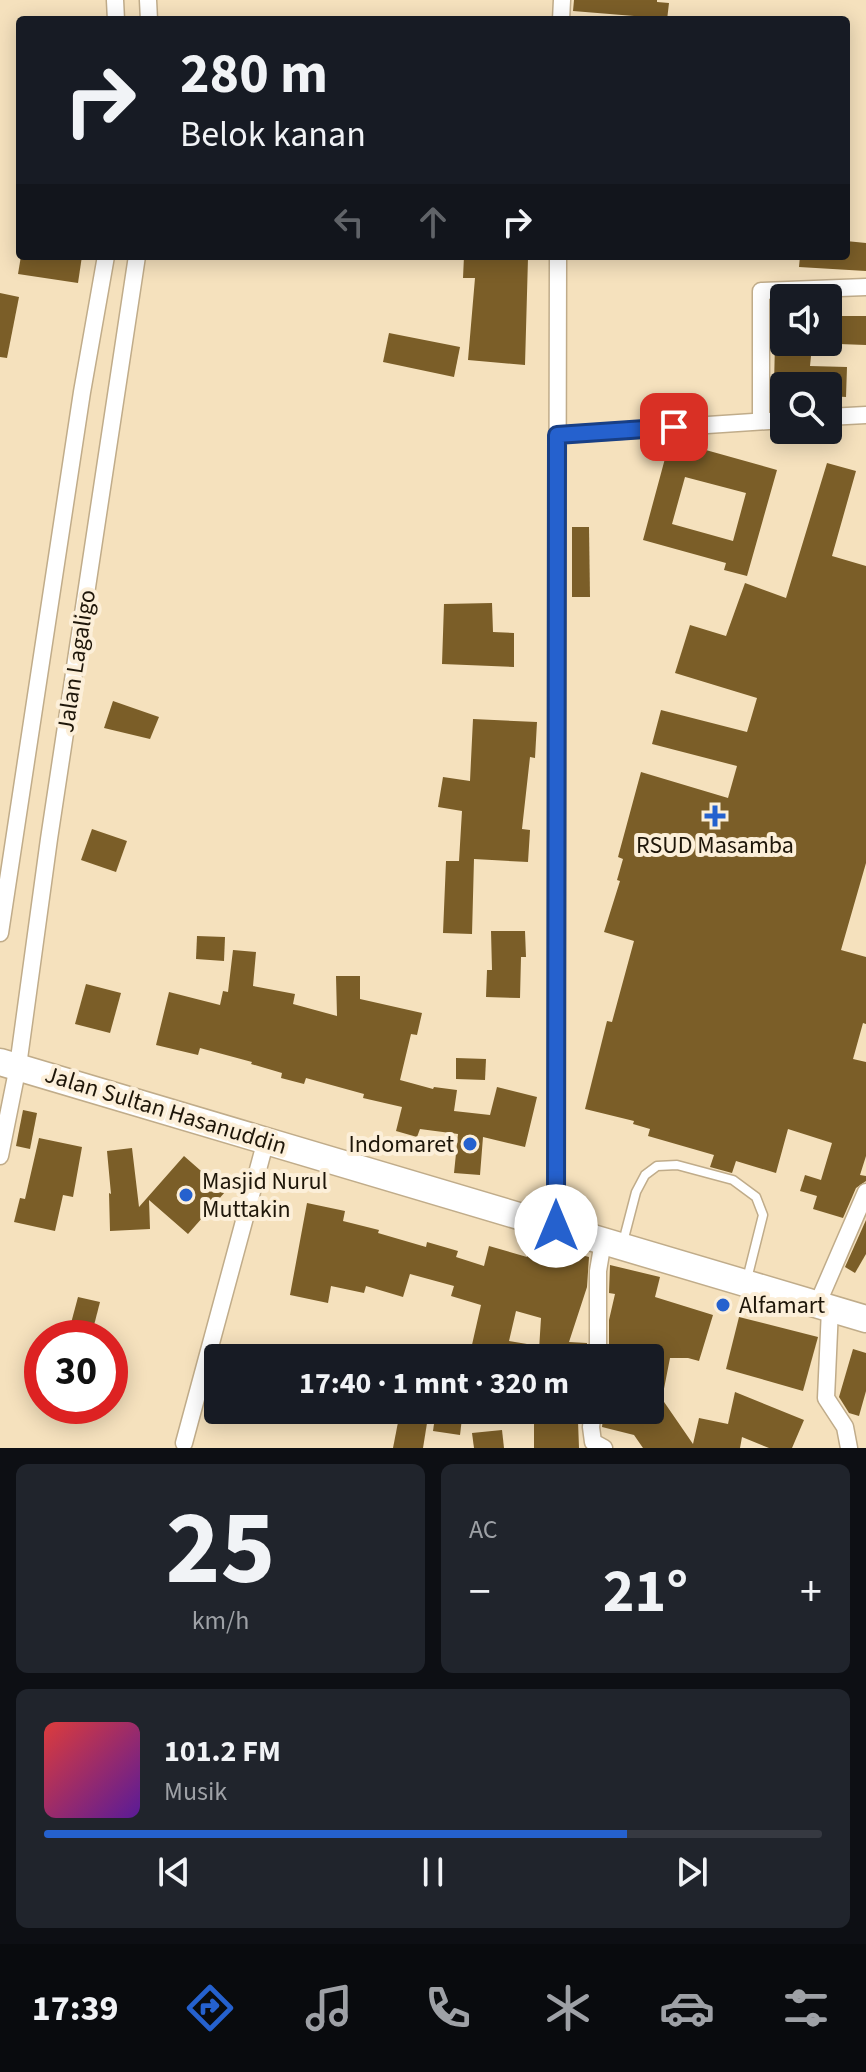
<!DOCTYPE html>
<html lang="id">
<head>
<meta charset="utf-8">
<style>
  body { margin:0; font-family:"Source Sans 3",sans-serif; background:#20242c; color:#f1f3f6; height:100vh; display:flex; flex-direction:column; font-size:30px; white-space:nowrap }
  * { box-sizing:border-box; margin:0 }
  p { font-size:26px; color:#9ea1a6 }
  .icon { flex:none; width:44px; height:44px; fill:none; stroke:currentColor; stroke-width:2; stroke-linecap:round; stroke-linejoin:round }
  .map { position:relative; height:1448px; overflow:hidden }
  .side { display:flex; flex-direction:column; gap:16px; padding:16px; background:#0d0f14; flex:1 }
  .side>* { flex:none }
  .guide { position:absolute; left:16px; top:16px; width:834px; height:244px; border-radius:8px; box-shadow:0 4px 20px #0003; background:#171b24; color:#f1f3f6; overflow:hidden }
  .controls { position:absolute; left:770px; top:284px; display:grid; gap:16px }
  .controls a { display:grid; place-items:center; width:72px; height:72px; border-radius:8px; background:#171b24; box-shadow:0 4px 20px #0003; font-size:40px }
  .speed { position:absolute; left:24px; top:1320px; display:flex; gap:16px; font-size:40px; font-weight:700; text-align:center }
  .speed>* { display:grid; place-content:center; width:104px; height:104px; border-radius:50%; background:#171b24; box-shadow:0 4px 20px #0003; line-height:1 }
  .speed .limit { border:12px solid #d22; background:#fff; color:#111 }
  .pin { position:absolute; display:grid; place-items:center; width:68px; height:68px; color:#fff; margin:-34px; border-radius:16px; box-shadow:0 4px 12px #0006 }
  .me { position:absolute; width:88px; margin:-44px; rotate:0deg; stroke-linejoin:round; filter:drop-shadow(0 0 6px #0008) }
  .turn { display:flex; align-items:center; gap:28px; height:168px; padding:0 32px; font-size:36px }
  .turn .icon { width:104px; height:104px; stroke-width:2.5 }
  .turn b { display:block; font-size:56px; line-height:68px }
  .lanes { display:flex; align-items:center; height:76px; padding:0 32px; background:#0003; justify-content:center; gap:40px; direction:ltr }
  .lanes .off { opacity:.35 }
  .big { font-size:60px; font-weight:700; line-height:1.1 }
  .side .widget { flex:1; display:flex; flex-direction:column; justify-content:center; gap:12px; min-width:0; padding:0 28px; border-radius:12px; background:#20242c }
  .side .dial { align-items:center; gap:0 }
  .dial b { font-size:104px; line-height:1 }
  .song { display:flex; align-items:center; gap:24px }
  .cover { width:96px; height:96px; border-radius:12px; background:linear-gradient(135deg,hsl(0 70% 55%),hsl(270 70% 35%)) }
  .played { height:8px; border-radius:4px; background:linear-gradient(90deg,#2561ce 75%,#363941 75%) }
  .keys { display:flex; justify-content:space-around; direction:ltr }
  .heat { display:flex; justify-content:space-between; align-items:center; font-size:44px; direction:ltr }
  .side .tiles { flex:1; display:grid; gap:16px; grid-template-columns:1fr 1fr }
  .widget:last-child { grid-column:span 2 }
  .trip { position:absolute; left:204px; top:1344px; width:460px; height:80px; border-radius:8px; background:#171b24; box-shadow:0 4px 20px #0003; font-weight:700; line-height:80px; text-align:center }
  .tab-bar { display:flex; height:128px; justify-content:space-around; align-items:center; background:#090b0e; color:#9ea1a6 }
  .tab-bar .icon { width:56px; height:56px }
  .tab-bar .on { color:#2561ce }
  .tab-bar b { font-size:36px; color:#f1f3f6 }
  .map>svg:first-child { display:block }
  .building { fill:#7b5e28; fill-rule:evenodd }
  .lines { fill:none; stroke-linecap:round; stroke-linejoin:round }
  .service-casing { stroke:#c0ac8a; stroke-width:11 }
  .minor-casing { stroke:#c0ac8a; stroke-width:19 }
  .trunk-casing { stroke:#c0ac8a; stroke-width:29 }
  .service { stroke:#fff; stroke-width:8 }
  .minor { stroke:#fff; stroke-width:16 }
  .trunk { stroke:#fff; stroke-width:26 }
  .route-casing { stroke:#183f86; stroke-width:20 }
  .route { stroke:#2561ce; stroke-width:14 }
  .poi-dot { fill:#2561ce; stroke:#fcefd9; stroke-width:3 }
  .labels { text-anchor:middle; stroke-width:8; stroke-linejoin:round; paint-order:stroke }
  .street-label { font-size:24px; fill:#1e1609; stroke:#fcefd9 }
  .poi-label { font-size:24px; fill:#1e1609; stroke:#fcefd9; text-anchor:start }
</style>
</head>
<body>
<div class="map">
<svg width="866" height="1448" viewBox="0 0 866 1448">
  <rect width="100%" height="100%" fill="#f5e1bd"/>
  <g class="building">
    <path d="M 574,0 L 657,0 L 657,2 L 669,3 L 667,20 L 634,20 L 634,16 L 573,11 Z"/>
    <path d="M 846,241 L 866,243 L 866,271 L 799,267 L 800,256 L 846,256 Z"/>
    <path d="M 21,256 L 82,256 L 78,283 L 18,274 Z"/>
    <path d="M 464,256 L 528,258 L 525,365 L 468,360 L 475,278 L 463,278 Z"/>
    <path d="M 0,293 L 19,297 L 7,358 L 0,357 Z"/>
    <path d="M 839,316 L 866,316 L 866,345 L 839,344 Z"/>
    <path d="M 389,333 L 460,347 L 454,377 L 383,362 Z"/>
    <path d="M 775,342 L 808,342 L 807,355 L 811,356 L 810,366 L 847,367 L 846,397 L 828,396 L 828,386 L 774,386 Z"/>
    <path d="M 670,440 L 777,470 L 747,576 L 724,570 L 726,563 L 643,540 ZM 685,477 L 746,493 L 733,541 L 672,524 Z"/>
    <path d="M 827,463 L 856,471 L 832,556 L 866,566 L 866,863 L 841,950 L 866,957 L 866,1024 L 863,1023 L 853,1059 L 866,1062 L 866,1156 L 860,1175 L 866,1176 L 866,1181 L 856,1188 L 843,1218 L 813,1209 L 817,1196 L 800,1191 L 805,1175 L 821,1180 L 832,1143 L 788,1129 L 776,1173 L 736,1161 L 732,1173 L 710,1167 L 714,1155 L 648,1136 L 650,1129 L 633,1124 L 634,1121 L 585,1109 L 607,1021 L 612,1022 L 634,941 L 604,932 L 620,881 L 617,880 L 623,859 L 618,857 L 641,772 L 728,798 L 737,766 L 652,744 L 661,710 L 747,732 L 757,698 L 675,673 L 690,625 L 726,636 L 745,583 L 786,598 Z"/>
    <path d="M 572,527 L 589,527 L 590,597 L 572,597 Z"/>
    <path d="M 492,603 L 493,632 L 514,633 L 514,667 L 442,664 L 444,604 Z"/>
    <path d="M 113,701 L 159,717 L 150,739 L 104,728 Z"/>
    <path d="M 473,719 L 537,722 L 535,758 L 530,757 L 522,829 L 530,830 L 528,862 L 474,859 L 472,934 L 443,933 L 446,861 L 459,861 L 462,811 L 438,807 L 443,777 L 470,781 Z"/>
    <path d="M 92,829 L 127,841 L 116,872 L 81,860 Z"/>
    <path d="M 491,931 L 525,931 L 526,957 L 521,957 L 520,998 L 486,997 L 487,970 L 492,970 Z"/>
    <path d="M 197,936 L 225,937 L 224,961 L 196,959 Z"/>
    <path d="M 233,950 L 256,952 L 253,986 L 295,994 L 293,1004 L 337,1016 L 336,976 L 360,976 L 360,999 L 422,1013 L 417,1035 L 411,1034 L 400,1080 L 433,1089 L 434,1087 L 457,1090 L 454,1111 L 490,1115 L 497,1087 L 537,1097 L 525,1147 L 483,1137 L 480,1175 L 454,1173 L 458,1134 L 420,1129 L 417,1137 L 396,1131 L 402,1107 L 363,1098 L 364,1094 L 306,1078 L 304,1084 L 281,1078 L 282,1073 L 251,1064 L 252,1062 L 200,1048 L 198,1055 L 156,1045 L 169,992 L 220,1005 L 223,991 L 228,992 Z"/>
    <path d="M 86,984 L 121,993 L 110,1033 L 75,1024 Z"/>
    <path d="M 456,1058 L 486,1059 L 485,1080 L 456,1079 Z"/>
    <path d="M 23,1110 L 37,1113 L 30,1149 L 16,1146 Z"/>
    <path d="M 39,1138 L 82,1147 L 73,1197 L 63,1195 L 55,1231 L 14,1222 L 20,1198 L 25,1199 Z"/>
    <path d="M 132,1148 L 139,1207 L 184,1156 L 225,1192 L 188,1234 L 149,1200 L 150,1229 L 110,1231 L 109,1193 L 111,1194 L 107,1151 Z"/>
    <path d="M 307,1203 L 345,1211 L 343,1221 L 379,1230 L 378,1233 L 426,1247 L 427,1242 L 458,1251 L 456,1257 L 484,1266 L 489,1246 L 527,1257 L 531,1242 L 589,1257 L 587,1287 L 569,1342 L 587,1343 L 587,1358 L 568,1358 L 569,1345 L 567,1351 L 539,1350 L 541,1318 L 516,1311 L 509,1341 L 527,1344 L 525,1358 L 469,1358 L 481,1305 L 451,1296 L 454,1286 L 410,1274 L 403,1297 L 366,1286 L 364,1293 L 331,1286 L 328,1303 L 290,1295 Z"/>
    <path d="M 866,1220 L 866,1254 L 855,1273 L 845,1267 Z"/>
    <path d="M 610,1265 L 660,1277 L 655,1297 L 713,1315 L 699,1361 L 688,1358 L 670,1358 L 662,1399 L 693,1444 L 699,1418 L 728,1424 L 735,1392 L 804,1420 L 792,1448 L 769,1448 L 742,1437 L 740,1448 L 643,1448 L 634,1435 L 602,1427 L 604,1410 L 650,1410 L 650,1358 L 609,1358 L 609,1320 L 615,1294 L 609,1293 Z"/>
    <path d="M 78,1297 L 100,1302 L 92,1333 L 70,1327 Z"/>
    <path d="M 739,1317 L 818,1337 L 803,1391 L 726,1369 Z"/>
    <path d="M 853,1349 L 866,1353 L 866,1391 L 859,1416 L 849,1413 L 839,1397 Z"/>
    <path d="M 436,1410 L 463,1410 L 460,1435 L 433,1431 Z"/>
    <path d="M 534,1410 L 582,1410 L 581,1421 L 578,1421 L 579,1448 L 534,1448 Z"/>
    <path d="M 400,1412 L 428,1417 L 423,1448 L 393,1448 Z"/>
    <path d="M 502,1430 L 504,1448 L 474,1448 L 472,1433 Z"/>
  </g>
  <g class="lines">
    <g class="service-casing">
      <path id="service" d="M 623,1242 L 636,1192 L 645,1175 L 657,1166 L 677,1165 L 733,1180 L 756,1197 L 763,1215 L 747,1279"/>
    </g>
    <g class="minor-casing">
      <g id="minor">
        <path d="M 115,0 L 116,20"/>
        <path d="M 148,0 L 149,20"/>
        <path d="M 561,20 L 562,0"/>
        <path d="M 828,417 L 866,415"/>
        <path d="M 761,421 L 761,291 L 866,287"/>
        <path d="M 557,435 L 784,420"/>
        <path d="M 0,933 L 82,392 L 106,256"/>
        <path d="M 0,1156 L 18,1066 L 49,839 L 137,256"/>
        <path d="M 556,1226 L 558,256"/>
        <path d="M 817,1305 L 866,1192"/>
        <path d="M 830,1309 L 826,1398 L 845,1427 L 849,1448"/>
        <path d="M 598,1358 L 598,1271 L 603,1241"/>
        <path d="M 593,1410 L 591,1427 L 593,1442 L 604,1448"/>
        <path d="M 184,1443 L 266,1140"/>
      </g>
    </g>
    <g class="trunk-casing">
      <path id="trunk" d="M 0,1062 L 866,1319"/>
    </g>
    <use href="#service" class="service"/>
    <use href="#minor" class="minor"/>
    <use href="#trunk" class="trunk"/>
  </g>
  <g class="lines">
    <g class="route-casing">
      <path id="route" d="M 556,1226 L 557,435 L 674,427"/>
    </g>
    <use href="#route" class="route"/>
  </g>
  <g class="poi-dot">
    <path d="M711 804h8v8h8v8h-8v8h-8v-8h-8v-8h8z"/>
    <circle cx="470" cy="1144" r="8"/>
    <circle cx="186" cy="1195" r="8"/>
    <circle cx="723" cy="1305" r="8"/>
  </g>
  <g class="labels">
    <g class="street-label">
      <text transform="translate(76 661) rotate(-81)" y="8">Jalan Lagaligo</text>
      <text transform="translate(166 1110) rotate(17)" y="8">Jalan Sultan Hasanuddin</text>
    </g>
    <g class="poi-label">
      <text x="715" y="853" text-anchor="middle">RSUD Masamba</text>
      <text x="454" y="1152" text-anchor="end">Indomaret</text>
      <text x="202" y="1189">Masjid Nurul<tspan x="202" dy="28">Muttakin</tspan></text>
      <text x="739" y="1313">Alfamart</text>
    </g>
  </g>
</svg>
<div class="controls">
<a><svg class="icon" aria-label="sound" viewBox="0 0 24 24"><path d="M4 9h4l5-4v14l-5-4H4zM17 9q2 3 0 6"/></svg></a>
<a><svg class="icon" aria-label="search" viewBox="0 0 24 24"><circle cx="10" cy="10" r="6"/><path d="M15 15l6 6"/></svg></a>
</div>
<div class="speed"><div class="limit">30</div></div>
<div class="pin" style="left:674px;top:427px;background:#d93025"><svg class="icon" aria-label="arrive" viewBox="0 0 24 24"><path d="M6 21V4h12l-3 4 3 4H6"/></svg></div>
<svg class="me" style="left:556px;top:1226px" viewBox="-20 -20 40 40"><circle r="19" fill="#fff"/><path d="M0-13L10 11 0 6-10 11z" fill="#2561ce"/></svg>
<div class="trip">17:40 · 1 mnt · 320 m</div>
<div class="guide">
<div class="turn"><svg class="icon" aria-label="right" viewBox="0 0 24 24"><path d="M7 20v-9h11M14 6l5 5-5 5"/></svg><div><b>280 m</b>Belok kanan</div></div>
<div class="lanes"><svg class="icon off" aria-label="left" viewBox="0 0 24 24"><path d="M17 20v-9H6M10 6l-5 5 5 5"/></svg><svg class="icon off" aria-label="ahead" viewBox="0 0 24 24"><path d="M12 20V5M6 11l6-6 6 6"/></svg><svg class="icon" aria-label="right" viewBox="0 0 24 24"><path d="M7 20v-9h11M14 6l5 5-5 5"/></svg></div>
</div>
</div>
<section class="side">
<div class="tiles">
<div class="widget dial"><b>25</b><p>km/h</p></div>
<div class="widget"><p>AC</p>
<div class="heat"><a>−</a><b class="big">21°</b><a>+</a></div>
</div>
<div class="widget">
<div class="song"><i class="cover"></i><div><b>101.2 FM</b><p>Musik</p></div></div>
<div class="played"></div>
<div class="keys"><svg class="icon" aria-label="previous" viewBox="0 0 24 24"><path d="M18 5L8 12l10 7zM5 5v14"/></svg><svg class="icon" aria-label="pause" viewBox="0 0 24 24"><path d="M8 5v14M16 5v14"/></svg><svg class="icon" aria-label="next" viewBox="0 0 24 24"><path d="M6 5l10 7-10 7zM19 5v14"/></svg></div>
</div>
</div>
</section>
<nav class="tab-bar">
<b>17:39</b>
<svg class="icon on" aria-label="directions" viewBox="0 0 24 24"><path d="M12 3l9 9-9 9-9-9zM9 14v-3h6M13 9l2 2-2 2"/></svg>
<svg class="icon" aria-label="music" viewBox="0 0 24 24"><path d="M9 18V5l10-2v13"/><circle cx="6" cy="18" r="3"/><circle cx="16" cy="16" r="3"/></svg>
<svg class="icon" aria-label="phone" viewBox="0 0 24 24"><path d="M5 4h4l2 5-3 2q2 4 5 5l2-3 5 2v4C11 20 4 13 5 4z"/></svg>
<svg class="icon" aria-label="climate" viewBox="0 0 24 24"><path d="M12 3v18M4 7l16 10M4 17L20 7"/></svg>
<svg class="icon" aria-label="car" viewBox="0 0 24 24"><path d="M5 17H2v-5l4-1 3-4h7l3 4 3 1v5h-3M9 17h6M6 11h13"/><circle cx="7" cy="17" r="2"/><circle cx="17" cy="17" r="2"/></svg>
<svg class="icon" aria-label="filters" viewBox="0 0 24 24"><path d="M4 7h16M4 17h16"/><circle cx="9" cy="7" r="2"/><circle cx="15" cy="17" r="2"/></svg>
</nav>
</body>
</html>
